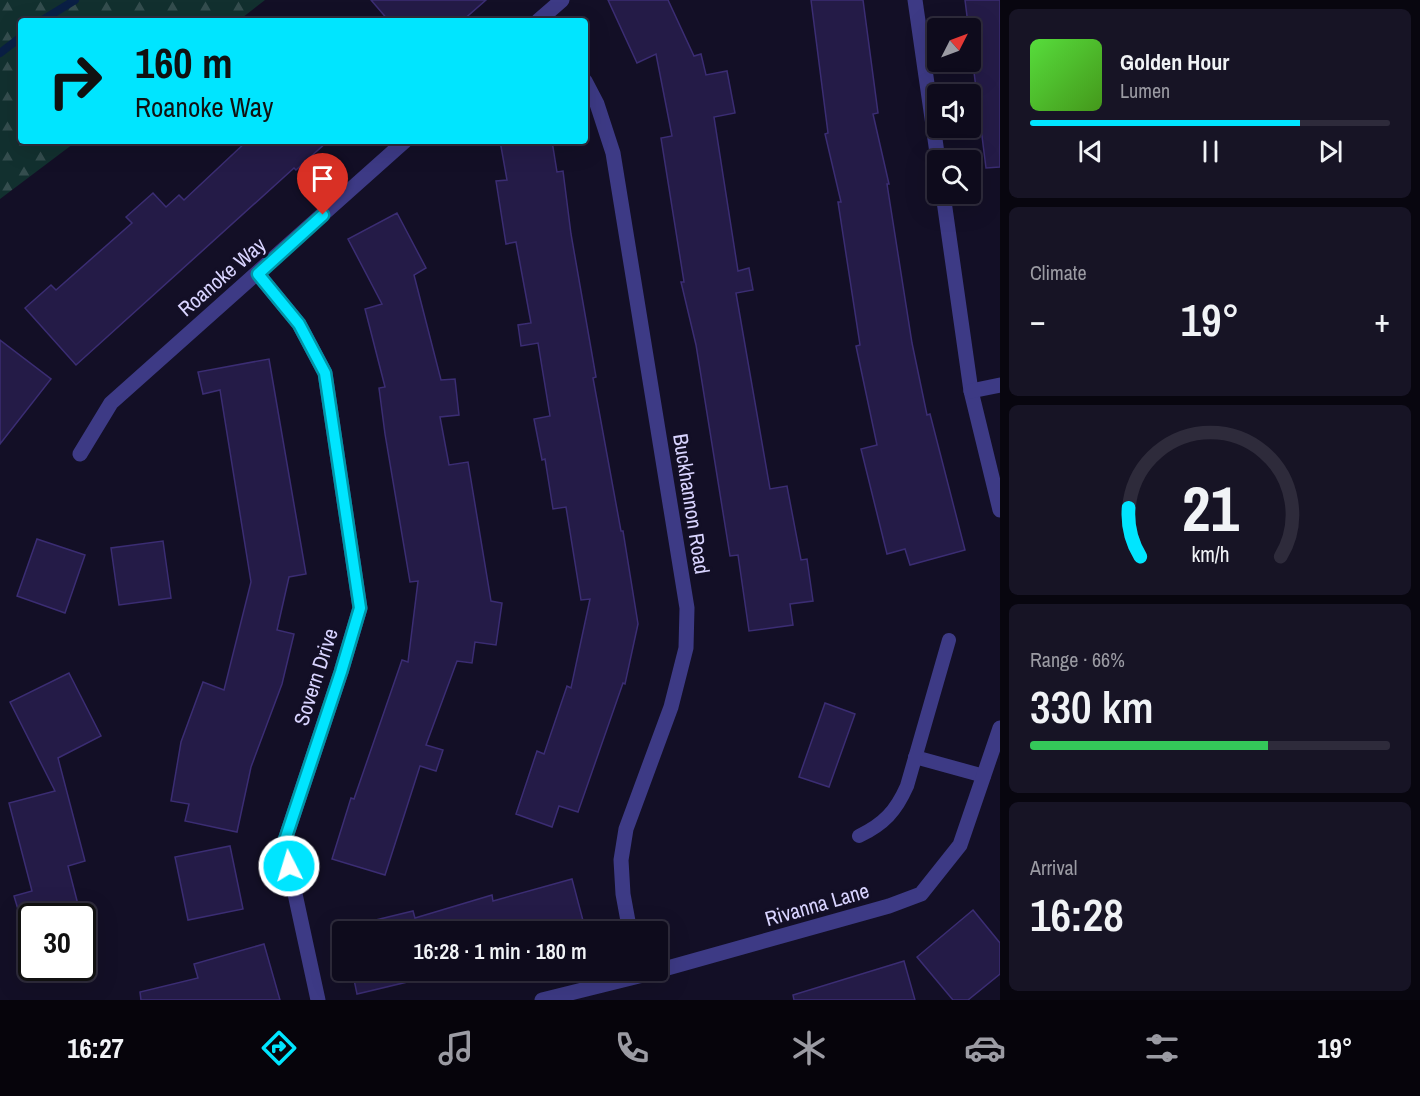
<!DOCTYPE html>
<html lang="en">
<head>
<meta charset="utf-8">
<style>
  body { margin:0; font-family:"Archivo Narrow",sans-serif; background:#171425; color:#f1f3f6; height:100vh; display:flex; flex-direction:column; font-size:22px; white-space:nowrap }
  * { box-sizing:border-box; margin:0 }
  p { font-size:20px; color:#9b9ba3 }
  .icon { flex:none; width:33px; height:33px; fill:none; stroke:currentColor; stroke-width:2; stroke-linecap:round; stroke-linejoin:round }
  .map { position:relative; flex:1; overflow:hidden }
  .details { display:flex; flex-direction:column; gap:9px; padding:9px; background:#08060f; width:420px }
  .details>* { flex:none }
  .guide { position:absolute; left:18px; top:18px; width:570px; height:126px; border-radius:6px; box-shadow:0 6px 24px #0002,0 0 0 2px #2e2b3b; background:#00e5ff; color:#111; overflow:hidden }
  .needle { width:39px; rotate:48deg }
  .controls { position:absolute; left:927px; top:18px; display:grid; gap:12px }
  .controls a { display:grid; place-items:center; width:54px; height:54px; border-radius:6px; background:#0e0b1c; box-shadow:0 6px 24px #0002,0 0 0 2px #2e2b3b; font-size:30px }
  .speed { position:absolute; left:18px; top:903px; display:flex; gap:12px; font-size:30px; font-weight:700; text-align:center }
  .speed>* { display:grid; place-content:center; width:78px; height:78px; border-radius:50%; background:#0e0b1c; box-shadow:0 6px 24px #0002,0 0 0 2px #2e2b3b; line-height:1 }
  .speed .limit { border:3px solid #111; border-radius:9px; background:#fff; color:#111 }
  .pin { position:absolute; display:grid; place-items:center; width:51px; height:51px; color:#fff; margin:-62px -26px; border-radius:50% 50% 50% 0; rotate:-45deg; box-shadow:0 0 6px #0007 }
  .pin .icon { rotate:45deg }
  .me { position:absolute; width:66px; margin:-33px; rotate:355deg; stroke-linejoin:round; filter:drop-shadow(0 0 4px #0008) }
  .turn { display:flex; align-items:center; gap:21px; height:126px; padding:0 18px; font-size:27px }
  .turn .icon { width:78px; height:78px; stroke-width:2.5 }
  .turn b { display:block; font-size:42px; line-height:51px }
  .big { font-size:45px; font-weight:600; line-height:1.1 }
  .details .widget { flex:1; display:flex; flex-direction:column; justify-content:center; gap:9px; min-width:0; padding:0 21px; border-radius:9px; background:#171425 }
  .details .dial { align-items:center; gap:0 }
  .dial svg { height:156px; overflow:visible; fill:none; stroke:#2e2b3b; stroke-width:7; stroke-linecap:round; text-anchor:middle }
  .dial text { fill:#f1f3f6; stroke:none }
  .song { display:flex; align-items:center; gap:18px }
  .cover { width:72px; height:72px; border-radius:9px; background:linear-gradient(135deg,hsl(110 70% 55%),hsl(100 70% 35%)) }
  .played { height:6px; border-radius:3px; background:linear-gradient(90deg,#00e5ff 75%,#2e2b3b 75%) }
  .keys { display:flex; justify-content:space-around; direction:ltr }
  .heat { display:flex; justify-content:space-between; align-items:center; font-size:33px; direction:ltr }
  .charge { height:9px; border-radius:4px; background:linear-gradient(90deg,#34c759 66%,#2e2b3b 0) }
  .trip { position:absolute; left:332px; top:921px; width:336px; height:60px; border-radius:6px; background:#0e0b1c; box-shadow:0 6px 24px #0002,0 0 0 2px #2e2b3b; font-weight:600; line-height:60px; text-align:center }
  .tabs { display:flex; height:96px; justify-content:space-around; align-items:center; background:#06040b; color:#9b9ba3 }
  .tabs .icon { width:42px; height:42px }
  .tabs .selected { color:#00e5ff }
  .tabs b { font-size:27px; color:#f1f3f6 }
  main { display:flex; flex:1; min-height:0 }
  .map>svg:first-child { display:block }
  .forest { fill:url(#forest-firs) }
  .lines { fill:none; stroke-linecap:round; stroke-linejoin:round }
  .stream { stroke:#0a1f44; stroke-width:8 }
  .building { fill:#241b47; stroke:#3b2d73; stroke-width:1.5 }
  .lane { stroke:#3d3a85; stroke-width:14 }
  .street { stroke:#3d3a85; stroke-width:15 }
  .route-casing { stroke:#0095a6; stroke-width:15 }
  .route { stroke:#00e5ff; stroke-width:10 }
  .labels { text-anchor:middle; stroke-width:6; stroke-linejoin:round; paint-order:stroke }
  .street-label { font-size:21px; fill:#d9d4ff; stroke:#130f26 }
</style>
</head>
<body>
<main>
<div class="map">
<svg width="1000" height="1000" viewBox="0 0 1000 1000">
  <defs>
    <pattern id="forest-firs" width="22" height="20" patternUnits="userSpaceOnUse" patternTransform="scale(1.5)"><rect width="22" height="20" fill="#12302f"/><path d="M5 1l3.5 6h-7zM16 11l3.5 6h-7z" fill="#344d4e"/></pattern>
  </defs>
  <rect width="100%" height="100%" fill="#130f26"/>
  <path class="forest" d="M 0,0 L 265,0 L 238,21 L 21,21 L 21,141 L 77,141 L 0,199 Z"/>
  <g class="lines">
    <g class="stream">
      <path d="M 41,21 L 75,0"/>
      <path d="M 0,53 L 21,37"/>
    </g>
  </g>
  <g class="building">
    <path d="M 371,0 L 486,0 L 462,21 L 389,21 Z"/>
    <path d="M 608,0 L 668,0 L 694,56 L 701,54 L 706,75 L 727,71 L 735,113 L 714,117 L 738,271 L 749,268 L 753,290 L 736,293 L 770,489 L 787,486 L 801,560 L 807,559 L 813,601 L 790,604 L 793,625 L 749,631 L 738,555 L 730,556 L 696,345 L 681,282 L 684,282 L 661,138 L 672,136 L 656,54 L 637,63 Z"/>
    <path d="M 811,0 L 863,0 L 878,113 L 873,114 L 889,184 L 887,184 L 912,343 L 927,415 L 930,414 L 965,550 L 910,565 L 905,549 L 887,554 L 861,449 L 877,445 L 856,346 L 860,345 L 838,202 L 841,202 L 825,134 L 828,133 Z"/>
    <path d="M 965,0 L 1000,0 L 1000,167 L 986,168 Z"/>
    <path d="M 247,141 L 328,141 L 296,170 L 294,168 L 76,365 L 25,308 L 51,285 L 56,290 L 132,223 L 126,217 L 153,193 L 166,207 L 179,195 L 184,200 Z"/>
    <path d="M 500,141 L 552,141 L 557,172 L 563,171 L 571,234 L 596,377 L 593,378 L 621,531 L 623,531 L 638,624 L 625,684 L 623,683 L 578,812 L 559,806 L 552,827 L 516,814 L 537,751 L 544,754 L 567,686 L 571,688 L 590,599 L 581,600 L 566,507 L 553,509 L 545,459 L 542,460 L 534,419 L 550,416 L 538,343 L 521,346 L 518,325 L 531,323 L 516,242 L 506,244 L 496,181 L 507,180 Z"/>
    <path d="M 397,213 L 426,268 L 414,275 L 441,380 L 455,379 L 459,415 L 440,417 L 449,465 L 468,462 L 491,601 L 502,603 L 496,645 L 475,642 L 472,663 L 457,661 L 426,745 L 443,750 L 436,771 L 420,766 L 385,875 L 332,859 L 351,798 L 354,799 L 402,660 L 408,662 L 418,581 L 410,582 L 385,434 L 379,388 L 385,387 L 365,309 L 382,304 L 348,239 Z"/>
    <path d="M 0,340 L 51,379 L 0,444 Z"/>
    <path d="M 269,359 L 306,574 L 289,577 L 277,630 L 294,634 L 282,684 L 251,767 L 237,832 L 185,821 L 189,804 L 171,801 L 181,742 L 203,682 L 224,690 L 251,582 L 220,390 L 203,394 L 198,372 Z"/>
    <path d="M 37,539 L 85,555 L 65,613 L 17,596 Z"/>
    <path d="M 163,541 L 171,598 L 119,605 L 111,548 Z"/>
    <path d="M 69,673 L 101,736 L 58,758 L 85,861 L 68,866 L 81,916 L 20,916 L 14,896 L 32,891 L 9,803 L 55,791 L 10,702 Z"/>
    <path d="M 825,703 L 855,714 L 829,787 L 799,777 Z"/>
    <path d="M 230,846 L 243,909 L 188,920 L 175,857 Z"/>
    <path d="M 572,879 L 586,932 L 361,932 L 359,924 L 413,911 L 415,918 L 492,895 L 493,901 Z"/>
    <path d="M 973,910 L 1000,943 L 1000,974 L 968,1000 L 953,1000 L 917,957 Z"/>
    <path d="M 264,944 L 280,1000 L 141,1000 L 140,992 L 198,978 L 194,964 Z"/>
    <path d="M 904,961 L 915,1000 L 794,1000 L 793,995 Z"/>
    <path d="M 352,970 L 474,970 L 442,980 L 441,974 L 357,994 Z"/>
  </g>
  <g class="lines">
    <g class="lane">
      <path d="M 915,757 L 984,776"/>
      <path d="M 859,836 C 884,824 896,811 907,786 L 949,640"/>
    </g>
    <g class="street">
      <path d="M 915,0 L 938,160"/>
      <path d="M 538,21 L 562,0"/>
      <path d="M 585,81 L 597,104 L 613,153 L 687,608 L 686,648 L 671,707 L 626,829 L 621,860 L 623,894 L 630,932"/>
      <path d="M 943,194 L 971,391 L 1000,510"/>
      <path d="M 258,274 L 299,324 L 325,373 L 360,608 L 341,672 L 284,843 L 318,1000"/>
      <path d="M 971,391 L 1000,385"/>
      <path d="M 80,454 L 111,403 L 405,141"/>
      <path d="M 542,1000 L 639,976 L 889,906 L 921,894 L 960,845 L 1000,728"/>
    </g>
  </g>
  <g class="lines">
    <g class="route-casing">
      <path id="route" d="M 289,866 L 284,843 L 341,672 L 360,608 L 325,373 L 299,324 L 258,274 L 323,215"/>
    </g>
    <use href="#route" class="route"/>
  </g>
  <g class="labels">
    <g class="street-label">
      <text transform="translate(222 277) rotate(-41)" y="7">Roanoke Way</text>
      <text transform="translate(691 504) rotate(81)" y="7">Buckhannon Road</text>
      <text transform="translate(316 677) rotate(-72)" y="7">Sovern Drive</text>
      <text transform="translate(817 905) rotate(-16)" y="7">Rivanna Lane</text>
    </g>
  </g>
</svg>
<div class="controls">
<a><svg class="needle" viewBox="-14 -14 28 28"><path d="M0-13l5 13h-10z" fill="#e53935"/><path d="M0 13l5-13h-10z" fill="#9b9ba3"/></svg></a>
<a><svg class="icon" aria-label="sound" viewBox="0 0 24 24"><path d="M4 9h4l5-4v14l-5-4H4zM17 9q2 3 0 6"/></svg></a>
<a><svg class="icon" aria-label="search" viewBox="0 0 24 24"><circle cx="10" cy="10" r="6"/><path d="M15 15l6 6"/></svg></a>
</div>
<div class="speed"><div class="limit">30</div></div>
<div class="pin" style="left:323px;top:215px;background:#d93025"><svg class="icon" aria-label="arrive" viewBox="0 0 24 24"><path d="M6 21V4h12l-3 4 3 4H6"/></svg></div>
<svg class="me" style="left:289px;top:866px" viewBox="-20 -20 40 40"><circle r="17" fill="#00e5ff" stroke="#fff" stroke-width="3"/><path d="M0-11L8 9 0 5-8 9z" fill="#fff"/></svg>
<div class="trip">16:28 · 1 min · 180 m</div>
<div class="guide">
<div class="turn"><svg class="icon" aria-label="right" viewBox="0 0 24 24"><path d="M7 20v-9h11M14 6l5 5-5 5"/></svg><div><b>160 m</b>Roanoke Way</div></div>
</div>
</div>
<section class="details">
<div class="widget">
<div class="song"><i class="cover"></i><div><b>Golden Hour</b><p>Lumen</p></div></div>
<div class="played"></div>
<div class="keys"><svg class="icon" aria-label="previous" viewBox="0 0 24 24"><path d="M18 5L8 12l10 7zM5 5v14"/></svg><svg class="icon" aria-label="pause" viewBox="0 0 24 24"><path d="M8 5v14M16 5v14"/></svg><svg class="icon" aria-label="next" viewBox="0 0 24 24"><path d="M6 5l10 7-10 7zM19 5v14"/></svg></div>
</div>
<div class="widget"><p>Climate</p>
<div class="heat"><a>−</a><b class="big">19°</b><a>+</a></div>
</div>
<div class="widget dial"><svg viewBox="0 0 100 80">
<path d="M14 69A42 42 0 1 1 86 69"/>
<path d="M14 69A42 42 0 0 1 8 44" stroke="#00e5ff"/>
<text x="50" y="56" font-size="32" font-weight="700">21</text>
<text x="50" y="72" font-size="11">km/h</text>
</svg></div>
<div class="widget"><p>Range · 66%</p><b class="big">330 km</b><div class="charge"></div></div>
<div class="widget"><p>Arrival</p><b class="big">16:28</b></div>
</section>
</main>
<nav class="tabs">
<b>16:27</b>
<svg class="icon selected" aria-label="directions" viewBox="0 0 24 24"><path d="M12 3l9 9-9 9-9-9zM9 14v-3h6M13 9l2 2-2 2"/></svg>
<svg class="icon" aria-label="music" viewBox="0 0 24 24"><path d="M9 18V5l10-2v13"/><circle cx="6" cy="18" r="3"/><circle cx="16" cy="16" r="3"/></svg>
<svg class="icon" aria-label="phone" viewBox="0 0 24 24"><path d="M5 4h4l2 5-3 2q2 4 5 5l2-3 5 2v4C11 20 4 13 5 4z"/></svg>
<svg class="icon" aria-label="climate" viewBox="0 0 24 24"><path d="M12 3v18M4 7l16 10M4 17L20 7"/></svg>
<svg class="icon" aria-label="car" viewBox="0 0 24 24"><path d="M5 17H2v-5l4-1 3-4h7l3 4 3 1v5h-3M9 17h6M6 11h13"/><circle cx="7" cy="17" r="2"/><circle cx="17" cy="17" r="2"/></svg>
<svg class="icon" aria-label="filters" viewBox="0 0 24 24"><path d="M4 7h16M4 17h16"/><circle cx="9" cy="7" r="2"/><circle cx="15" cy="17" r="2"/></svg>
<b>19°</b>
</nav>
</body>
</html>
